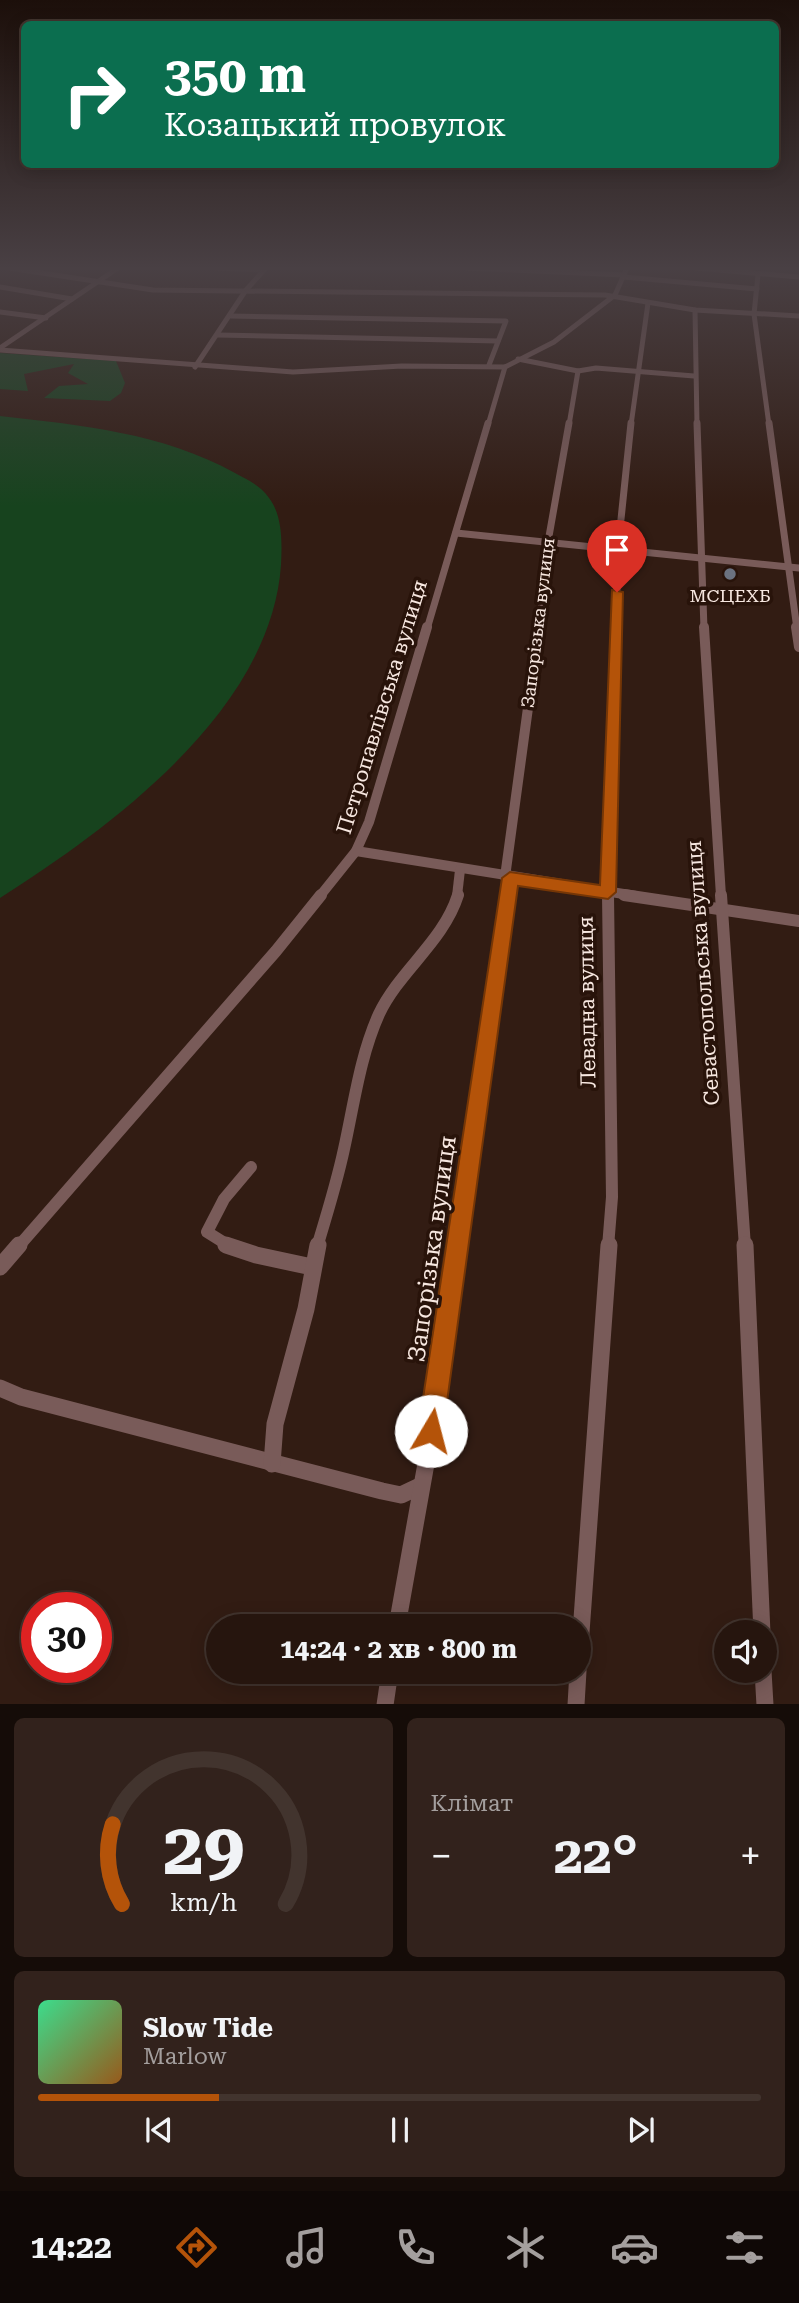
<!DOCTYPE html>
<html lang="uk">
<head>
<meta charset="utf-8">
<style>
  body { margin:0; font-family:"Roboto Serif",serif; background:#32221c; color:#f1f3f6; height:100vh; display:flex; flex-direction:column; font-size:26px; white-space:nowrap }
  * { box-sizing:border-box; margin:0 }
  p { font-size:23px; color:#a49f9e }
  .icon { flex:none; width:38px; height:38px; fill:none; stroke:currentColor; stroke-width:2; stroke-linecap:round; stroke-linejoin:round }
  .map { position:relative; height:1704px; overflow:hidden }
  .panel { display:flex; flex-direction:column; gap:14px; padding:14px; background:#150c08; flex:1 }
  .panel>* { flex:none }
  .guide { position:absolute; left:21px; top:21px; width:758px; height:147px; border-radius:10px; box-shadow:0 4px 18px #0003,0 0 0 2px #42342e; background:#0b6e4f; color:#fff; overflow:hidden }
  .fabs { position:absolute; left:714px; top:1620px; display:grid; gap:14px }
  .fabs a { display:grid; place-items:center; width:63px; height:63px; border-radius:50%; background:#26150e; box-shadow:0 4px 18px #0003,0 0 0 2px #42342e; font-size:35px }
  .speed { position:absolute; left:21px; top:1592px; display:flex; gap:14px; font-size:35px; font-weight:700; text-align:center }
  .speed>* { display:grid; place-content:center; width:91px; height:91px; border-radius:50%; background:#26150e; box-shadow:0 4px 18px #0003,0 0 0 2px #42342e; line-height:1 }
  .speed .limit { border:10px solid #d22; background:#fff; color:#111 }
  .pin { position:absolute; display:grid; place-items:center; width:60px; height:60px; color:#fff; margin:-72px -30px; border-radius:50% 50% 50% 0; rotate:-45deg; box-shadow:0 0 7px #0007 }
  .pin .icon { rotate:45deg }
  .me { position:absolute; width:77px; margin:-38px; rotate:8deg; stroke-linejoin:round; filter:drop-shadow(0 0 5px #0008) }
  .turn { display:flex; align-items:center; gap:24px; height:147px; padding:0 28px; font-size:32px }
  .turn .icon { width:91px; height:91px; stroke-width:2.5 }
  .turn b { display:block; font-size:49px; line-height:60px }
  .big { font-size:52px; font-weight:700; line-height:1.1 }
  .panel .card { flex:1; display:flex; flex-direction:column; justify-content:center; gap:10px; min-width:0; padding:0 24px; border-radius:10px; background:#32221c }
  .panel .dial { align-items:center; gap:0 }
  .dial svg { height:182px; overflow:visible; fill:none; stroke:#42342e; stroke-width:7; stroke-linecap:round; text-anchor:middle }
  .dial text { fill:#f1f3f6; stroke:none }
  .song { display:flex; align-items:center; gap:21px }
  .cover { width:84px; height:84px; border-radius:10px; background:linear-gradient(135deg,hsl(150 70% 55%),hsl(30 70% 35%)) }
  .played { height:7px; border-radius:4px; background:linear-gradient(90deg,#b45309 25%,#42342e 25%) }
  .keys { display:flex; justify-content:space-around; direction:ltr }
  .heat { display:flex; justify-content:space-between; align-items:center; font-size:38px; direction:ltr }
  .panel .tiles { flex:1; display:grid; gap:14px; grid-template-columns:1fr 1fr }
  .card:last-child { grid-column:span 2 }
  .trip { position:absolute; left:206px; top:1614px; width:385px; height:70px; border-radius:35px; background:#26150e; box-shadow:0 4px 18px #0003,0 0 0 2px #42342e; font-weight:700; line-height:70px; text-align:center }
  .tabs { display:flex; height:112px; justify-content:space-around; align-items:center; background:#0f0806; color:#a49f9e }
  .tabs .icon { width:49px; height:49px }
  .tabs .current { color:#b45309 }
  .tabs b { font-size:32px; color:#f1f3f6 }
  .map>svg:first-child { display:block }
  .green { fill:#17431e }
  .lines { fill:none; stroke-linecap:round; stroke-linejoin:round }
  .minor-far4 { stroke:#795b59; stroke-width:5 }
  .minor-far3 { stroke:#795b59; stroke-width:7 }
  .minor-far2 { stroke:#795b59; stroke-width:10 }
  .minor-far1 { stroke:#795b59; stroke-width:12 }
  .minor { stroke:#795b59; stroke-width:17 }
  .route { fill:#b45309; stroke:#753606; stroke-width:2 }
  .worship-dot { fill:#6b7280; stroke:#28130a; stroke-width:2.5 }
  .labels { text-anchor:middle; stroke-width:7; stroke-linejoin:round; paint-order:stroke }
  .far-poi-label { font-size:18px; fill:#f7e7e0; stroke:#28130a }
  .far-street-label { font-size:18px; fill:#f7e7e0; stroke:#28130a }
  .street-label { font-size:21px; fill:#f7e7e0; stroke:#28130a }
  .near-street-label { font-size:24px; fill:#f7e7e0; stroke:#28130a }
</style>
</head>
<body>
<div class="map">
<svg width="799" height="1705" viewBox="0 0 799 1705">
  <rect width="100%" height="100%" fill="#321c13"/>
  <g class="green">
    <path d="M 0,353 L 116,361 L 125,383 L 121,393 L 110,401 L 44,398 L 59,386 L 88,384 L 68,373 L 74,364 L 24,374 L 28,391 L 0,389 Z"/>
    <path d="M 0,416 C 81,425 163,433 235,473 C 248,480 261,486 269,498 C 283,516 282,544 281,565 C 271,710 113,826 0,898 Z"/>
  </g>
  <g class="lines">
    <g class="minor-far4">
      <path d="M 9,268 L 153,290 L 605,295 L 695,310 L 799,316"/>
      <path d="M 216,268 L 263,270"/>
      <path d="M 466,268 L 624,275"/>
      <path d="M 696,268 L 799,277"/>
      <path d="M 758,275 L 754,314 L 769,425"/>
      <path d="M 624,277 L 757,289"/>
      <path d="M 0,287 L 72,299"/>
      <path d="M 695,310 L 697,425"/>
      <path d="M 0,312 L 46,318"/>
      <path d="M 231,316 L 506,321 L 489,365"/>
      <path d="M 218,335 L 498,341"/>
      <path d="M 0,348 L 118,268"/>
      <path d="M 0,350 L 293,372 L 402,366 L 505,367"/>
      <path d="M 518,359 L 578,371 L 596,368 L 694,376"/>
      <path d="M 195,367 L 246,290 L 266,268"/>
      <path d="M 488,425 L 505,367 L 554,342 L 615,295 L 627,268"/>
      <path d="M 569,425 L 578,371"/>
      <path d="M 631,425 L 648,303"/>
    </g>
    <g class="minor-far3">
      <path d="M 697,423 L 704,629"/>
      <path d="M 769,423 L 797,629"/>
      <path d="M 456,533 L 799,568"/>
      <path d="M 427,629 L 488,423"/>
      <path d="M 539,629 L 548,542 L 569,423"/>
      <path d="M 616,629 L 618,548 L 631,423"/>
    </g>
    <g class="minor-far2">
      <path d="M 704,627 L 721,896"/>
      <path d="M 796,627 L 799,647"/>
      <path d="M 356,851 L 636,896"/>
      <path d="M 505,877 L 539,627"/>
      <path d="M 320,896 L 356,851 L 369,822 L 427,627"/>
      <path d="M 457,896 L 460,870"/>
      <path d="M 508,896 L 511,878"/>
      <path d="M 608,896 L 616,627"/>
    </g>
    <g class="minor-far1">
      <path d="M 608,895 L 612,1197 L 608,1247"/>
      <path d="M 624,895 L 799,921"/>
      <path d="M 721,895 L 745,1247"/>
      <path d="M 18,1247 L 276,951 L 321,895"/>
      <path d="M 231,1247 L 207,1232 L 224,1199 L 251,1167"/>
      <path d="M 317,1247 C 327,1214 337,1182 344,1149 C 354,1104 360,1056 379,1014 C 400,970 443,942 458,895"/>
      <path d="M 458,1247 L 509,895"/>
    </g>
    <g class="minor">
      <path d="M 226,1245 L 256,1255 L 312,1267"/>
      <path d="M 745,1245 L 762,1633"/>
      <path d="M 0,1267 L 19,1245"/>
      <path d="M 0,1388 L 21,1397 L 382,1491 L 401,1495 L 420,1486"/>
      <path d="M 272,1464 L 275,1424 L 306,1309 L 318,1245"/>
      <path d="M 397,1626 L 427,1458 L 458,1245"/>
      <path d="M 579,1660 L 609,1245"/>
      <path d="M 763,1671 L 765,1705"/>
      <path d="M 385,1705 L 390,1671"/>
      <path d="M 576,1705 L 578,1671"/>
    </g>
  </g>
  <linearGradient id="sky" x2="0" y2="1"><stop stop-color="#1c0f0a"/><stop offset="0.53" stop-color="#494044"/><stop offset="1" stop-color="#494044" stop-opacity="0"/></linearGradient>
  <rect width="799" height="506" fill="url(#sky)"/>
  <path class="route" d="M 612,590 L 623,592 L 616,892 L 608,899 L 518,886 L 443,1431 L 439,1440 L 431,1443 L 422,1440 L 418,1431 L 502,878 L 510,872 L 600,885 Z"/>
  <circle class="worship-dot" cx="730" cy="574" r="7"/>
  <g class="labels">
    <g class="far-poi-label">
      <text x="730" y="602">МСЦЕХБ</text>
    </g>
    <g class="far-street-label">
      <text transform="translate(538 623) rotate(-83)" y="6">Запорізька вулиця</text>
    </g>
    <g class="street-label">
      <text transform="translate(382 707) rotate(-73)" y="7">Петропавлівська вулиця</text>
      <text transform="translate(703 973) rotate(-94)" y="7">Севастопольська вулиця</text>
      <text transform="translate(587 1002) rotate(-91)" y="7">Левадна вулиця</text>
    </g>
    <g class="near-street-label">
      <text transform="translate(432 1249) rotate(-82)" y="8">Запорізька вулиця</text>
    </g>
  </g>
</svg>
<div class="fabs">
<a><svg class="icon" aria-label="sound" viewBox="0 0 24 24"><path d="M4 9h4l5-4v14l-5-4H4zM17 9q2 3 0 6"/></svg></a>
</div>
<div class="speed"><div class="limit">30</div></div>
<div class="pin" style="left:617px;top:592px;background:#d93025"><svg class="icon" aria-label="arrive" viewBox="0 0 24 24"><path d="M6 21V4h12l-3 4 3 4H6"/></svg></div>
<svg class="me" style="left:431px;top:1431px" viewBox="-20 -20 40 40"><circle r="19" fill="#fff"/><path d="M0-13L10 11 0 6-10 11z" fill="#b45309"/></svg>
<div class="trip">14:24 · 2 хв · 800 m</div>
<div class="guide">
<div class="turn"><svg class="icon" aria-label="right" viewBox="0 0 24 24"><path d="M7 20v-9h11M14 6l5 5-5 5"/></svg><div><b>350 m</b>Козацький провулок</div></div>
</div>
</div>
<section class="panel">
<div class="tiles">
<div class="card dial"><svg viewBox="0 0 100 80">
<path d="M14 69A42 42 0 1 1 86 69"/>
<path d="M14 69A42 42 0 0 1 10 34" stroke="#b45309"/>
<text x="50" y="56" font-size="32" font-weight="700">29</text>
<text x="50" y="72" font-size="11">km/h</text>
</svg></div>
<div class="card"><p>Клімат</p>
<div class="heat"><a>−</a><b class="big">22°</b><a>+</a></div>
</div>
<div class="card">
<div class="song"><i class="cover"></i><div><b>Slow Tide</b><p>Marlow</p></div></div>
<div class="played"></div>
<div class="keys"><svg class="icon" aria-label="previous" viewBox="0 0 24 24"><path d="M18 5L8 12l10 7zM5 5v14"/></svg><svg class="icon" aria-label="pause" viewBox="0 0 24 24"><path d="M8 5v14M16 5v14"/></svg><svg class="icon" aria-label="next" viewBox="0 0 24 24"><path d="M6 5l10 7-10 7zM19 5v14"/></svg></div>
</div>
</div>
</section>
<nav class="tabs">
<b>14:22</b>
<svg class="icon current" aria-label="directions" viewBox="0 0 24 24"><path d="M12 3l9 9-9 9-9-9zM9 14v-3h6M13 9l2 2-2 2"/></svg>
<svg class="icon" aria-label="music" viewBox="0 0 24 24"><path d="M9 18V5l10-2v13"/><circle cx="6" cy="18" r="3"/><circle cx="16" cy="16" r="3"/></svg>
<svg class="icon" aria-label="phone" viewBox="0 0 24 24"><path d="M5 4h4l2 5-3 2q2 4 5 5l2-3 5 2v4C11 20 4 13 5 4z"/></svg>
<svg class="icon" aria-label="climate" viewBox="0 0 24 24"><path d="M12 3v18M4 7l16 10M4 17L20 7"/></svg>
<svg class="icon" aria-label="car" viewBox="0 0 24 24"><path d="M5 17H2v-5l4-1 3-4h7l3 4 3 1v5h-3M9 17h6M6 11h13"/><circle cx="7" cy="17" r="2"/><circle cx="17" cy="17" r="2"/></svg>
<svg class="icon" aria-label="filters" viewBox="0 0 24 24"><path d="M4 7h16M4 17h16"/><circle cx="9" cy="7" r="2"/><circle cx="15" cy="17" r="2"/></svg>
</nav>
</body>
</html>
